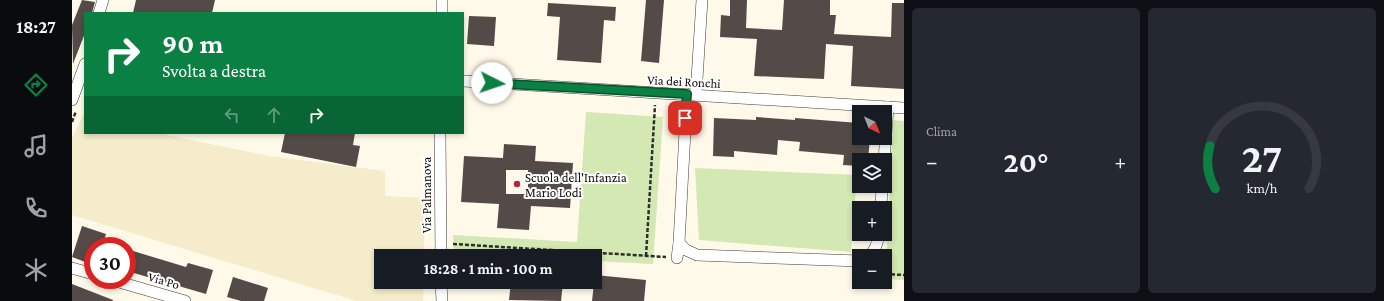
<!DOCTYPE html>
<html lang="it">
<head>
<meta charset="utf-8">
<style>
  body { margin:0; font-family:"Crimson Pro",serif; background:#242831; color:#f1f3f6; height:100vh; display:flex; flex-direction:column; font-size:15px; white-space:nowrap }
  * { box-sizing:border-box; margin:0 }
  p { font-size:13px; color:#9ea1a6 }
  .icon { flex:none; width:22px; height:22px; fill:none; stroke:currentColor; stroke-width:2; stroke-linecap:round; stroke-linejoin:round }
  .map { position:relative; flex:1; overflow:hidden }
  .sheet { display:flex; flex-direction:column; gap:8px; padding:8px; background:#0d0f14; width:480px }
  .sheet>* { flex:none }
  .top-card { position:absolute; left:12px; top:12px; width:380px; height:122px; border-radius:0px; box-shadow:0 2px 6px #0003; background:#0b8043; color:#fff; overflow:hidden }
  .needle { width:26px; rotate:137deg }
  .buttons { position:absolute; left:780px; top:105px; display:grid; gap:8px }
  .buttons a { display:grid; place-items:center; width:40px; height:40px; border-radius:0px; background:#171b24; box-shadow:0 2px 6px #0003; font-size:20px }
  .speed { position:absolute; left:12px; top:237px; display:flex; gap:8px; font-size:20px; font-weight:700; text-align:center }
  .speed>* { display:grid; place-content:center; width:52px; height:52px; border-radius:50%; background:#171b24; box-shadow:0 2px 6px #0003; line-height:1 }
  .speed .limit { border:6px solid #d22; background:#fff; color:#111 }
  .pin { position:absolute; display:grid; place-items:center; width:34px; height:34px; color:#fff; margin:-17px; border-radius:8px; box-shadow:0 2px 6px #0006 }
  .me { position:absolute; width:44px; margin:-22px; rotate:94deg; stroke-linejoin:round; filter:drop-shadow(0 0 3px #0008) }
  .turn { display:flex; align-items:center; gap:14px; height:84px; padding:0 12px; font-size:18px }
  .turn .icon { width:52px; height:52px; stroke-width:2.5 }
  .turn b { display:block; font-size:28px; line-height:34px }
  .lanes { display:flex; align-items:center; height:38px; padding:0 12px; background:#0003; justify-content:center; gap:20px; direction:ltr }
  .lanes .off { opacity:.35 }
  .big { font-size:30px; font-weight:700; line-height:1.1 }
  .sheet .tile { flex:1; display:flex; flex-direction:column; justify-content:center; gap:6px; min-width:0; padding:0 14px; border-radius:6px; background:#242831 }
  .sheet .dial { align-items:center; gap:0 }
  .dial svg { height:104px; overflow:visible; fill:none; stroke:#363941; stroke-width:7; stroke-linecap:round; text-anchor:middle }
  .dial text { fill:#f1f3f6; stroke:none }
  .heat { display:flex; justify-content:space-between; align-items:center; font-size:22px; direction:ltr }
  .sheet .tiles { flex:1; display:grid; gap:8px; grid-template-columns:repeat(2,1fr) }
  .trip { position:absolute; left:302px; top:249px; width:228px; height:40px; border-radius:0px; background:#171b24; box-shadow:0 2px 6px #0003; font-weight:700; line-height:40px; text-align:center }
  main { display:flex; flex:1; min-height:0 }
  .tabs { display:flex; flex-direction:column; width:72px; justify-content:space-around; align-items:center; background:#090b0e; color:#9ea1a6 }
  .tabs .icon { width:28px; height:28px }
  .tabs .current { color:#0b8043 }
  .tabs b { font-size:18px; color:#f1f3f6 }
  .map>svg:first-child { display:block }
  .farmland { fill:#f4ecca }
  .green { fill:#d4e8b4 }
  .building { fill:#544b48; fill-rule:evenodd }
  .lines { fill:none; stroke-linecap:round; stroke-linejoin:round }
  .street-casing { stroke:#3e3e3e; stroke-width:12 }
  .path { stroke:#2d2d2d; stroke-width:2.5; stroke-dasharray:4 2; stroke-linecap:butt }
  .street { stroke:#fff; stroke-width:11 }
  .route-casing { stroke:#07532c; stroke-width:10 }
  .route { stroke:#0b8043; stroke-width:7 }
  .poi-dot { fill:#ba243a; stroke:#fff; stroke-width:1.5 }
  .labels { text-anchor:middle; stroke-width:4; stroke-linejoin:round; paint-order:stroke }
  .street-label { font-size:13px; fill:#0b0b0b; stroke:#fff }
  .poi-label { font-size:13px; fill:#0b0b0b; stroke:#fff; text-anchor:start }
</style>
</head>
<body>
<main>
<nav class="tabs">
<b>18:27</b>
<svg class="icon current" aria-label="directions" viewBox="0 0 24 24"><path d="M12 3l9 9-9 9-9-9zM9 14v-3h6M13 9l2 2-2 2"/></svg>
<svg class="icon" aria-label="music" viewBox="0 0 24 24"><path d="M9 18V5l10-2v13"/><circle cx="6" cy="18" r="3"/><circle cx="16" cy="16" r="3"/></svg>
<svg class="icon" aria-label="phone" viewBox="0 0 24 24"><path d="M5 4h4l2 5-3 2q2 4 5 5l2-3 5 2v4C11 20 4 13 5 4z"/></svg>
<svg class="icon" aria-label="climate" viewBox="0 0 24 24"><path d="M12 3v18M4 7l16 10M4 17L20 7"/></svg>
</nav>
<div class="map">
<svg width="832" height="301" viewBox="0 0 832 301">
  <rect width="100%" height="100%" fill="#fff9e9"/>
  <path class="farmland" d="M 13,111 L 13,133 L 85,133 L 197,156 L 313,171 L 313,196 L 353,198 L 352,256 L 309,256 L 309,282 L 352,282 L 351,301 L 285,301 L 0,215 L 0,138 Z"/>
  <g class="green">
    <path d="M 514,112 L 591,117 L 581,264 L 523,261 L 523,256 L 432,256 L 382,253 L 381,235 L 505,242 Z"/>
    <path d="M 821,120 L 832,121 L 832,280 L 813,279 L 813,256 L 811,256 L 815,248 Z"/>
    <path d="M 623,168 L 785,175 L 779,252 L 627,240 Z"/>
  </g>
  <g class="building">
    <path d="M 10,0 L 23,2 L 20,13 L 13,13 L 13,33 L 1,64 L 0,25 Z"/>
    <path d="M 64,0 L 143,0 L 140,13 L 61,13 Z"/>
    <path d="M 574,0 L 592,0 L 587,63 L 569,61 Z"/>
    <path d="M 658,0 L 675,0 L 674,28 L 710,30 L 712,0 L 758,0 L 758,15 L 764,15 L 762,34 L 819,37 L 820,3 L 832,3 L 832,89 L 779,86 L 781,46 L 754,44 L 752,79 L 682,76 L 685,39 L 648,37 L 649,15 L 658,16 Z"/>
    <path d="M 476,3 L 544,7 L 543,21 L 532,20 L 529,63 L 485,60 L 488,17 L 475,16 Z"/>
    <path d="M 397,16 L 424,17 L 422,46 L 395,44 Z"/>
    <path d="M 684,117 L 723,120 L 723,118 L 787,123 L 787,138 L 798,138 L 796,160 L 787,160 L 787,166 L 771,165 L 772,155 L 727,151 L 728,142 L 706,140 L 705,155 L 662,151 L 662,157 L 641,156 L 642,118 L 684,120 Z"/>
    <path d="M 213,133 L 283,133 L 281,145 L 288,146 L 284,167 L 209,152 Z"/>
    <path d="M 432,144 L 464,146 L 463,161 L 501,163 L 498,208 L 459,206 L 457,230 L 425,228 L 427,204 L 389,202 L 392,156 L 431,158 ZM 434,170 L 456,170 L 456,194 L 434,194 Z"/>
    <path d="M 10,226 L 34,234 L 30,246 L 21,246 L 16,263 L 0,257 Z"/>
    <path d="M 61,251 L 114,267 L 116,263 L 141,270 L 134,294 L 55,271 Z"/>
    <path d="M 523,275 L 574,280 L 572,301 L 520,301 Z"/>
    <path d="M 161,277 L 196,288 L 192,301 L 169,301 L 155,297 Z"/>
    <path d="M 439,282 L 491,282 L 489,301 L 437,300 Z"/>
    <path d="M 0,284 L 41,300 L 41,301 L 0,301 Z"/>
  </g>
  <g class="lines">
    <g class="street-casing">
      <g id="street">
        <path d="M 27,13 L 31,0"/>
        <path d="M 370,13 L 370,0"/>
        <path d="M 391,81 L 832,108"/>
        <path d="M 624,95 L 630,0"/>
        <path d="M 0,100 L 13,64"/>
        <path d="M 368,133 L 369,256"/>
        <path d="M 812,160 L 816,107"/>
        <path d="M 809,208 L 810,186"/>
        <path d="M 607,243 L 614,250 L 625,255 L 787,261"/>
        <path d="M 797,256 C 803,251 806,241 807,234"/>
        <path d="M 605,258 L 607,243 L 615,94"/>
        <path d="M 0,268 L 21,274"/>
        <path d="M 40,280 L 113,301"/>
        <path d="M 369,282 L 370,301"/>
      </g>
    </g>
    <g class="path">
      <path d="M 0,122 L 4,111"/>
      <path d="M 381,244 L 594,257"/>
      <path d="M 574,256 L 583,105"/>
      <path d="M 813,274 L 832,275"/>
    </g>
    <use href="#street" class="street"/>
  </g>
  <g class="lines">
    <g class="route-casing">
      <path id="route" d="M 420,83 L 615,94 L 613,118"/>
    </g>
    <use href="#route" class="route"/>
  </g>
  <circle class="poi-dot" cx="445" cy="184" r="4"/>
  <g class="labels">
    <g class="street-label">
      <text transform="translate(612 81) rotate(3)" y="5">Via dei Ronchi</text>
      <text transform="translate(354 195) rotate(-90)" y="5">Via Palmanova</text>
      <text transform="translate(92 280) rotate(16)" y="5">Via Po</text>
    </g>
    <g class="poi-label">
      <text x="453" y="182">Scuola dell'Infanzia<tspan x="453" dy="15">Mario Lodi</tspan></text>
    </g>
  </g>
</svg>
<div class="buttons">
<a><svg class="needle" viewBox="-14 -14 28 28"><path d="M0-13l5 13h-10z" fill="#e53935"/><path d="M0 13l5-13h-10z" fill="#9ea1a6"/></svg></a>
<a><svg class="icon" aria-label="layers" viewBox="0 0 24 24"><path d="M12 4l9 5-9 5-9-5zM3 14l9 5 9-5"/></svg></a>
<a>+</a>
<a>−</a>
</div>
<div class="speed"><div class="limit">30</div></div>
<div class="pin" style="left:613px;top:118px;background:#d93025"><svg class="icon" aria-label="arrive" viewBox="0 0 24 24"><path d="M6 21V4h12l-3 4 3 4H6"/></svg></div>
<svg class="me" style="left:420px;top:83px" viewBox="-20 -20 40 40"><circle r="19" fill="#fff"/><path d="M0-13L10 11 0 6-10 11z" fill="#0b8043"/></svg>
<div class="trip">18:28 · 1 min · 100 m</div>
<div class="top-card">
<div class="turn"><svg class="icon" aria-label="right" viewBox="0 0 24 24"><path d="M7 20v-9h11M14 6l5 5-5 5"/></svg><div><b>90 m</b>Svolta a destra</div></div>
<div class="lanes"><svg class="icon off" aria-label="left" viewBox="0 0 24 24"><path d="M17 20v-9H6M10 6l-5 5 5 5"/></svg><svg class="icon off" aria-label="ahead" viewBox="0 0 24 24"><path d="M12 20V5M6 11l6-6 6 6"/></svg><svg class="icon" aria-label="right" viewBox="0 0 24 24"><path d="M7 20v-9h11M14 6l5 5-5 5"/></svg></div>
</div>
</div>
<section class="sheet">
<div class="tiles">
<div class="tile"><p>Clima</p>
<div class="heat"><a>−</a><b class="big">20°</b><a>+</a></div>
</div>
<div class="tile dial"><svg viewBox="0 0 100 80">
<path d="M14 69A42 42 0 1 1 86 69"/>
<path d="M14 69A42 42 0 0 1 10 36" stroke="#0b8043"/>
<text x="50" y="56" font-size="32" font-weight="700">27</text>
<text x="50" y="72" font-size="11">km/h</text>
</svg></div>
</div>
</section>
</main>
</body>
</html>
